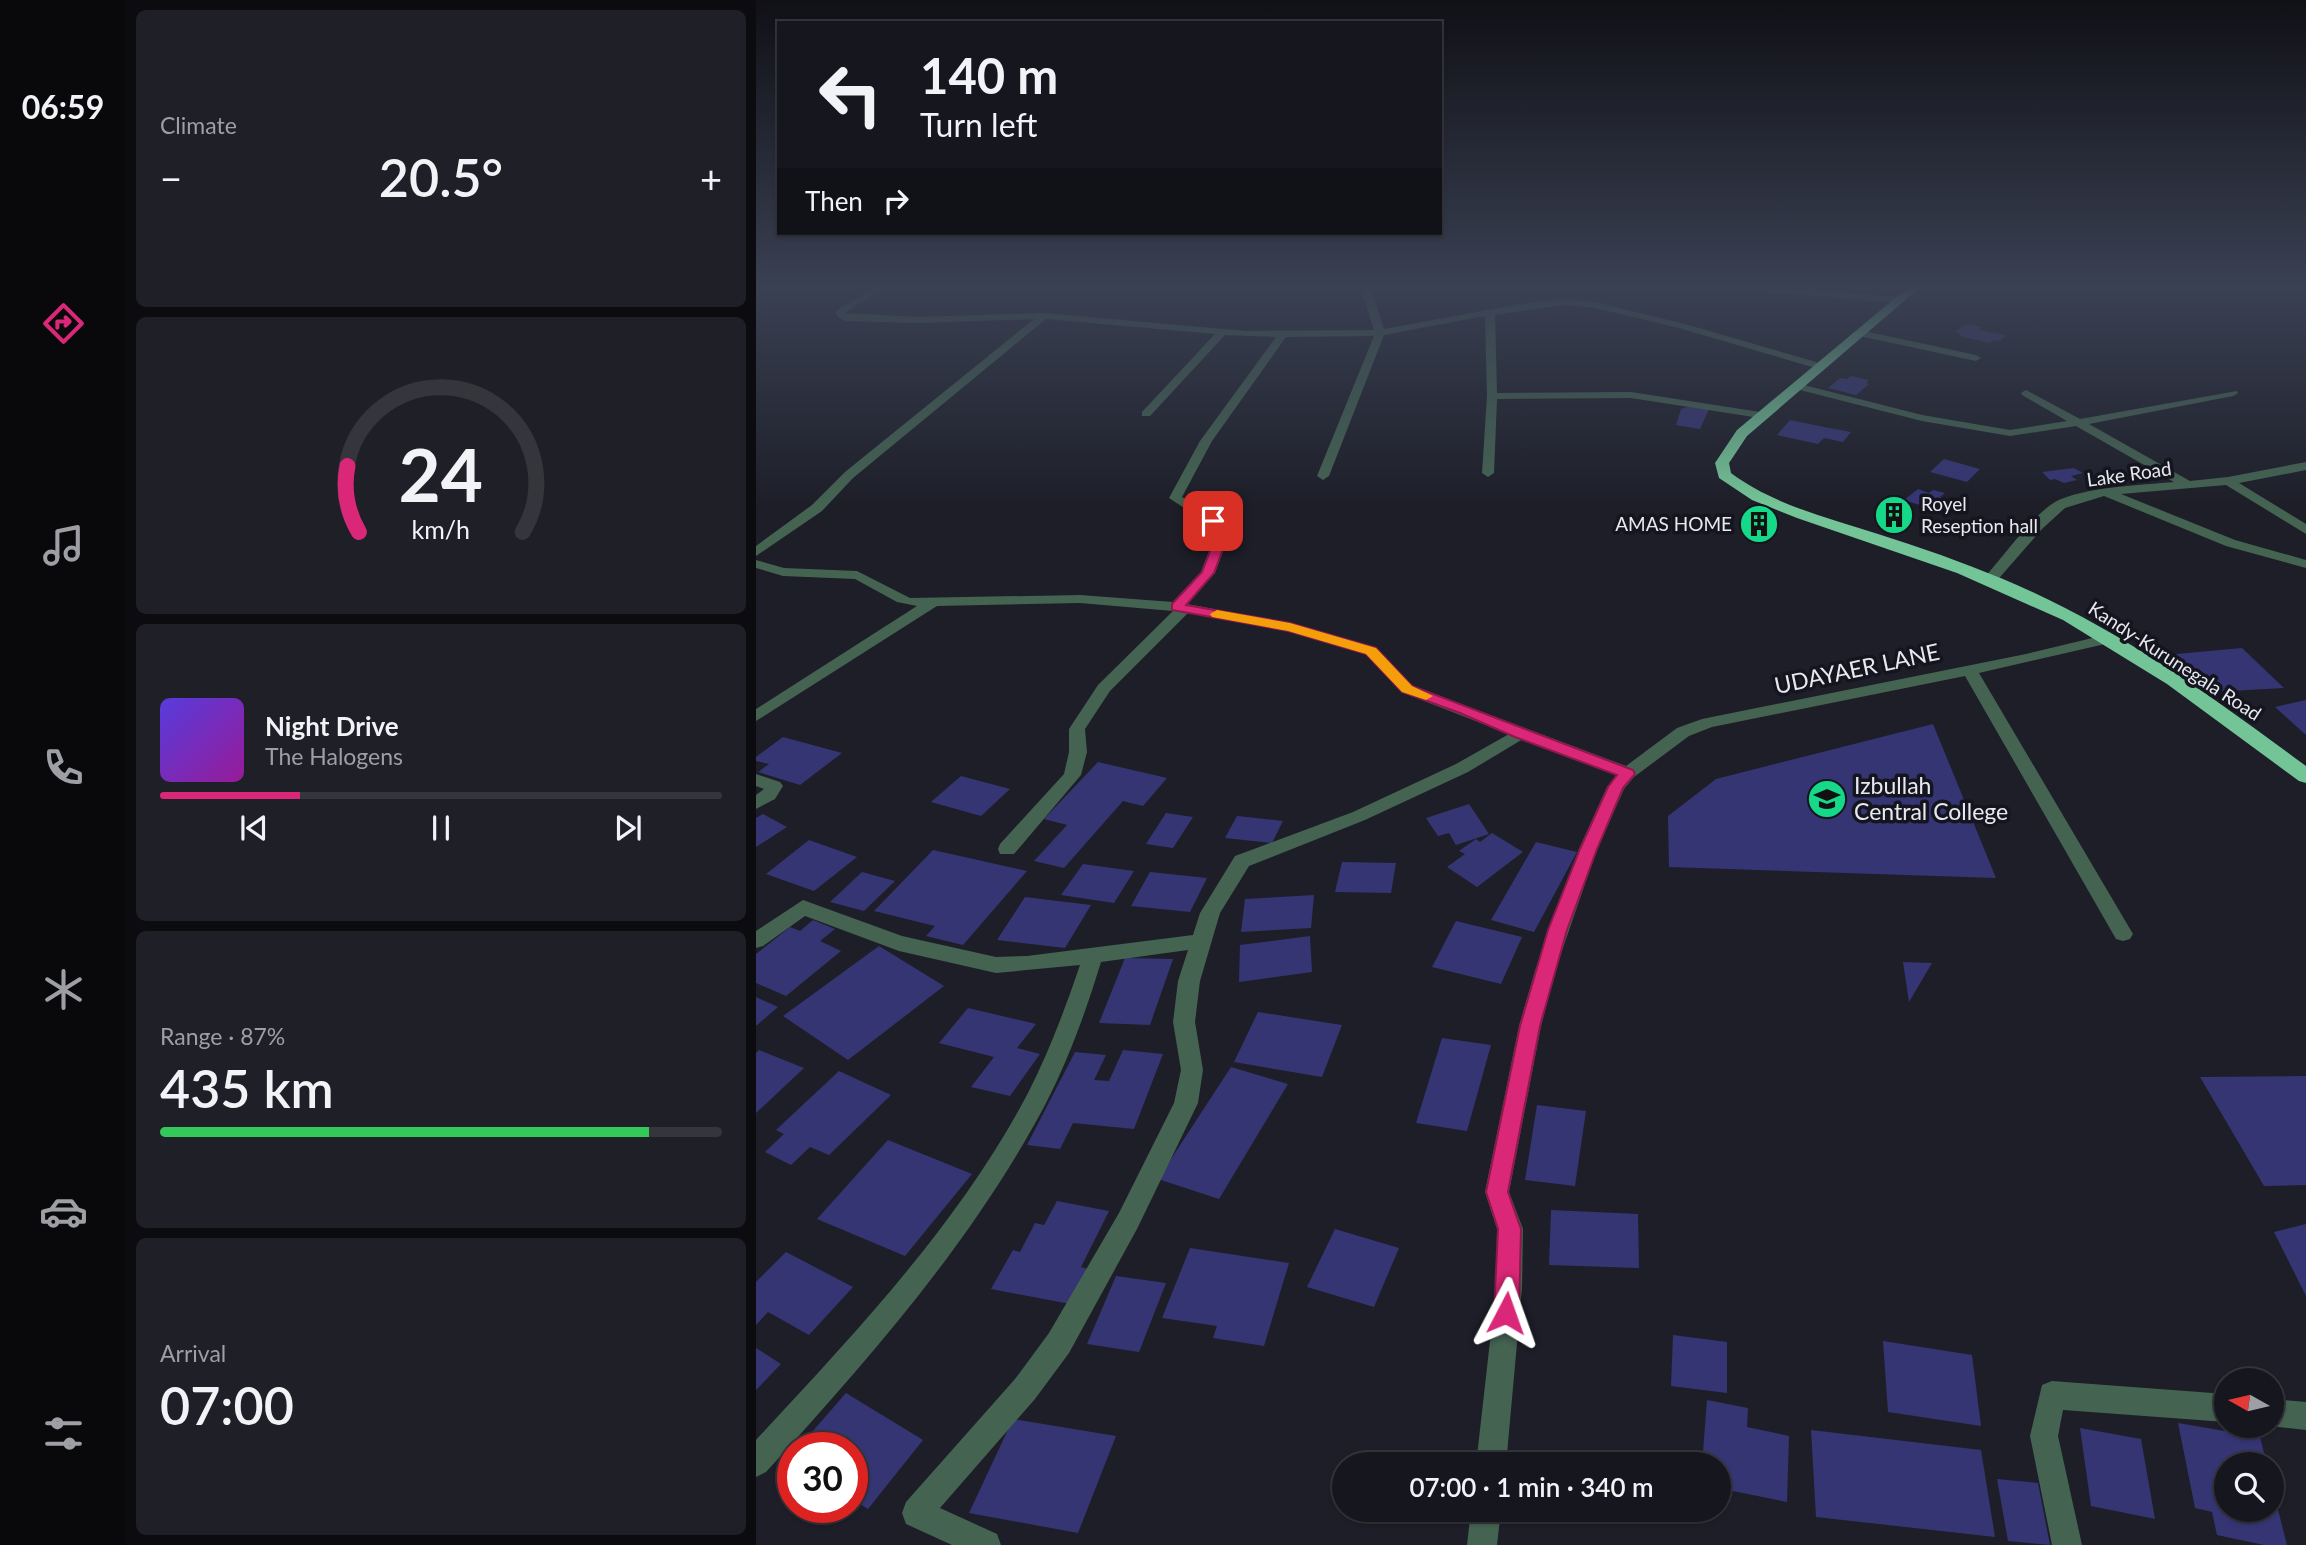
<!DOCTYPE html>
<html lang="en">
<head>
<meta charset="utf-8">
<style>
  body { margin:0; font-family:Lato,sans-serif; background:#1f1f27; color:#f1f3f6; height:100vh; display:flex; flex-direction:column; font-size:26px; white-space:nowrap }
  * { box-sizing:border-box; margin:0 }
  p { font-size:23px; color:#9e9fa4 }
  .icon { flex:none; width:38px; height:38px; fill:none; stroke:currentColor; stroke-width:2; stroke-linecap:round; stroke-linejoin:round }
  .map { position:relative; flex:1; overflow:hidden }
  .details { display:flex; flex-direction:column; gap:10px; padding:10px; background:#0c0c10; width:630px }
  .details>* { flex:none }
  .hud { position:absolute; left:21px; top:21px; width:665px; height:214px; border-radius:0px; box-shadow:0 2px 5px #0004,0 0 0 2px #35353c; background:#16161e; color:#f1f3f6; overflow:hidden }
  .needle { width:46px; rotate:278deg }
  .tools { position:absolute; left:1458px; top:1368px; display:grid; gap:14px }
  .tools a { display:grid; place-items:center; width:70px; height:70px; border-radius:50%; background:#16161e; box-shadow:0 2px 5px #0004,0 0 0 2px #35353c; font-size:35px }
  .speed { position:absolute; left:21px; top:1432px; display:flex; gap:14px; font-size:35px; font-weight:700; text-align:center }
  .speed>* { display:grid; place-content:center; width:91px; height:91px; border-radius:50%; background:#16161e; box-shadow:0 2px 5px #0004,0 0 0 2px #35353c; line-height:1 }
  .speed .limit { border:10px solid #d22; background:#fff; color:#111 }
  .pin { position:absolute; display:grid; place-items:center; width:60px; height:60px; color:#fff; margin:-30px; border-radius:14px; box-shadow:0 4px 10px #0006 }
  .me { position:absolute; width:77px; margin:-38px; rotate:4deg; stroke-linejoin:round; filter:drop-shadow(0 0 5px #0008) }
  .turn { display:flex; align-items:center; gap:24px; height:147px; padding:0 28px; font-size:32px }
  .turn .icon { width:91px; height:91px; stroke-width:2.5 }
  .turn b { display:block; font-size:49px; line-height:60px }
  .then { display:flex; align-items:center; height:66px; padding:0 28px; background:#0003; gap:14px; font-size:26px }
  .big { font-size:52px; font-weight:600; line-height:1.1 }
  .details .widget { flex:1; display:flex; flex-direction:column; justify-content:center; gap:10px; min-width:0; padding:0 24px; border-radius:10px; background:#1f1f27 }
  .details .dial { align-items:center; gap:0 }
  .dial svg { height:182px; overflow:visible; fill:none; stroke:#35353c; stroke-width:7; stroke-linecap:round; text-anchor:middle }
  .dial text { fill:#f1f3f6; stroke:none }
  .song { display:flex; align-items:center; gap:21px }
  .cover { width:84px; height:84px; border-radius:10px; background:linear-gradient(135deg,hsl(250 70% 55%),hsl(300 70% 35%)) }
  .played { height:7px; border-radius:4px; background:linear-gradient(90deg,#db2777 25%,#35353c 25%) }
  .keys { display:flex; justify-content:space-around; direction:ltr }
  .heat { display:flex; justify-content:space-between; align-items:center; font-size:38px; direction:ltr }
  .charge { height:10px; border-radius:5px; background:linear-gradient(90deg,#34c759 87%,#35353c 0) }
  .trip { position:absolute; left:576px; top:1452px; width:399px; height:70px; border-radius:35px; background:#16161e; box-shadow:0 2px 5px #0004,0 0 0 2px #35353c; font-weight:600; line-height:70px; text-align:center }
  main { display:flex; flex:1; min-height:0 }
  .dock { display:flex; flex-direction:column; width:126px; justify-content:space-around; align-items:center; background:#09090c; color:#9e9fa4 }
  .dock .icon { width:49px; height:49px }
  .dock .selected { color:#db2777 }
  .dock b { font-size:32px; color:#f1f3f6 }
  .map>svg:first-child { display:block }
  .building { fill:#353574 }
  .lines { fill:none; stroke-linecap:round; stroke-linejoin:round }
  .street { fill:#446351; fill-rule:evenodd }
  .highway { fill:#73c496; fill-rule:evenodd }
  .route { fill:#db2777; stroke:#8e194d; stroke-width:2 }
  .slow { fill:#f59e0b }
  .labels { text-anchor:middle; stroke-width:7; stroke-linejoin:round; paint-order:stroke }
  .far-street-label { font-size:19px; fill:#e8e9f0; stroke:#14151e }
  .far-poi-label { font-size:19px; fill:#e8e9f0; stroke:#14151e; text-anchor:start }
  .street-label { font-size:23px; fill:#e8e9f0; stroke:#14151e }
  .poi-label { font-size:23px; fill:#e8e9f0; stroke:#14151e; text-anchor:start }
</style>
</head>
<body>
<main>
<nav class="dock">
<b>06:59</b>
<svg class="icon selected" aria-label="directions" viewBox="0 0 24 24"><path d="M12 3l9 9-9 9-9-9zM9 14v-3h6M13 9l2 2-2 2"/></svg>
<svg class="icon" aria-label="music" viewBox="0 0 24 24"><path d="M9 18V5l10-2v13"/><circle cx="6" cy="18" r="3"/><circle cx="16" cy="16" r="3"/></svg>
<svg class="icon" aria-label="phone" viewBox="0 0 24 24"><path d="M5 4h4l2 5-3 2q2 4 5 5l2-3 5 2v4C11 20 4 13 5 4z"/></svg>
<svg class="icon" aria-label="climate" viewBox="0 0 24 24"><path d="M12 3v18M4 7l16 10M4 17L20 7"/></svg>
<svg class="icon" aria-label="car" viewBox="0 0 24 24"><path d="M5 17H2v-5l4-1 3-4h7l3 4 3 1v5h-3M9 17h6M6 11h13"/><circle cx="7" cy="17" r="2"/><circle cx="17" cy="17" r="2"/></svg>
<svg class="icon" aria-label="filters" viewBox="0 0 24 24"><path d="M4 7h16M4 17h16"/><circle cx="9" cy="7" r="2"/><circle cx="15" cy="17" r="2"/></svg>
</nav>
<section class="details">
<div class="widget"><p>Climate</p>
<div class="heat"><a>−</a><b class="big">20.5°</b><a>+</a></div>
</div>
<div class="widget dial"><svg viewBox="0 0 100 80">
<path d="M14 69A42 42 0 1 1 86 69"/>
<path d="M14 69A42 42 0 0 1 9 40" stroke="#db2777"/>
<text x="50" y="56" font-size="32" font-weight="700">24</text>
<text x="50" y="72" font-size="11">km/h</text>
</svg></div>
<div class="widget">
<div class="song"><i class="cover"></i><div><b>Night Drive</b><p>The Halogens</p></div></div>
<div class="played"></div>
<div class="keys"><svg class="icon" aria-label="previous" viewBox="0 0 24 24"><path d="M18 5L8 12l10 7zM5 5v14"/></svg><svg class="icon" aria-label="pause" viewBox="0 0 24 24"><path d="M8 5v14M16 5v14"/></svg><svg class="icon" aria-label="next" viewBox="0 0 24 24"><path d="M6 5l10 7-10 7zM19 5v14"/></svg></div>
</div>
<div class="widget"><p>Range · 87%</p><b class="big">435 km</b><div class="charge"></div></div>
<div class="widget"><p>Arrival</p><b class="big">07:00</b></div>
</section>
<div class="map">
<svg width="1550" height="1545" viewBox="0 0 1550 1545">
  <rect width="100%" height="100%" fill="#1d1e28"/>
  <g class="building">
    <path d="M 1212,324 L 1226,327 L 1223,330 L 1250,335 L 1244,341 L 1237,340 L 1234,343 L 1203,336 L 1206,334 L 1198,332 Z"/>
    <path d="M 1095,376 L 1113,380 L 1110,383 L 1113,384 L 1100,395 L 1072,388 L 1084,378 L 1091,379 Z"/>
    <path d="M 934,406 L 953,409 L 944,429 L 920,425 L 925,409 Z"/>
    <path d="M 1034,420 L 1068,427 L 1095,432 L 1087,442 L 1068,438 L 1062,444 L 1021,435 Z"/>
    <path d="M 1188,459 L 1224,469 L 1211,482 L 1174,472 Z"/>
    <path d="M 1318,468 L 1327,473 L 1315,476 L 1321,480 L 1308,483 L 1299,479 L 1294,480 L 1286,472 Z"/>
    <path d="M 1162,489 L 1173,493 L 1177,490 L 1189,493 L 1184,497 L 1187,498 L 1173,508 L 1148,500 Z"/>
    <path d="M 1134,506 L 1155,507 L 1156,515 L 1142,524 L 1119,514 Z"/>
    <path d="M 1486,648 L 1528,688 L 1455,692 L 1416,666 L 1420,654 Z"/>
    <path d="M 1550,700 L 1550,735 L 1519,707 Z"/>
    <path d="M 1177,724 L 1240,878 L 913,867 L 912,816 L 960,779 Z"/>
    <path d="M 27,737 L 86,753 L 44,785 L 2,772 L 13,764 L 0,761 L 0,757 Z"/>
    <path d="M 342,762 L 411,778 L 387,806 L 367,801 L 308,868 L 278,861 L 311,825 L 288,819 Z"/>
    <path d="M 205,776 L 254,789 L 225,816 L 175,802 Z"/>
    <path d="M 713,804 L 733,834 L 700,845 L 693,833 L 682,836 L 670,818 Z"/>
    <path d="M 410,813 L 437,817 L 417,848 L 390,844 Z"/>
    <path d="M 7,814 L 31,827 L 0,847 L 0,818 Z"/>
    <path d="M 481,816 L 527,821 L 516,843 L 469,838 Z"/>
    <path d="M 736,833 L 767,852 L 721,887 L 691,867 L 709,854 L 703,851 L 720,839 L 724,842 Z"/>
    <path d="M 53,840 L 101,857 L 58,891 L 10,874 Z"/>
    <path d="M 780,842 L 821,852 L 778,932 L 735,920 Z"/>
    <path d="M 177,850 L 271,871 L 207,945 L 170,936 L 179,926 L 118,911 Z"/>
    <path d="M 586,862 L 640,863 L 635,893 L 579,892 Z"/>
    <path d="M 327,864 L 378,871 L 358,903 L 305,895 Z"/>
    <path d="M 106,872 L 139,881 L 108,911 L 74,902 Z"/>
    <path d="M 394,872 L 451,878 L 434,912 L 375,906 Z"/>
    <path d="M 558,895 L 555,928 L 485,932 L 489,899 Z"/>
    <path d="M 269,897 L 335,905 L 309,948 L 241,940 Z"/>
    <path d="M 57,920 L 79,929 L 64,941 L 85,951 L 30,996 L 0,983 L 0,954 L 34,927 L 44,931 Z"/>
    <path d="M 700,921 L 766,937 L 745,984 L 676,967 Z"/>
    <path d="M 554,936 L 556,972 L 483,982 L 484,945 Z"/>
    <path d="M 123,946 L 188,986 L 92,1060 L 27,1016 Z"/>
    <path d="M 369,958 L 417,959 L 394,1025 L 343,1023 Z"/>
    <path d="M 1147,962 L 1176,963 L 1153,1002 Z"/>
    <path d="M 0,997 L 22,1007 L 0,1026 Z"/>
    <path d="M 212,1008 L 280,1024 L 261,1048 L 284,1054 L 254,1096 L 215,1087 L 238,1057 L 183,1043 Z"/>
    <path d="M 502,1012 L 586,1025 L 566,1077 L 478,1062 Z"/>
    <path d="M 686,1038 L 735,1045 L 711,1131 L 660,1123 Z"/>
    <path d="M 3,1050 L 48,1068 L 0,1113 L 0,1053 Z"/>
    <path d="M 367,1050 L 407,1054 L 378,1129 L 317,1123 L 304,1149 L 271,1145 L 319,1052 L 350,1055 L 338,1080 L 353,1081 Z"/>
    <path d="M 475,1067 L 532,1084 L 463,1199 L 402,1179 Z"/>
    <path d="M 83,1071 L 135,1095 L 73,1155 L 54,1147 L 35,1165 L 9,1152 L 28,1134 L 20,1130 Z"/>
    <path d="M 1550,1076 L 1550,1185 L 1508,1186 L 1444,1077 Z"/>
    <path d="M 781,1105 L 830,1111 L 819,1186 L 769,1180 Z"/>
    <path d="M 132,1140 L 216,1174 L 149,1256 L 61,1219 Z"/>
    <path d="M 301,1201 L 353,1211 L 325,1267 L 332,1269 L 314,1304 L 235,1289 L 257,1250 L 264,1252 L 279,1223 L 288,1225 Z"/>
    <path d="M 795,1210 L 882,1214 L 883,1268 L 793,1265 Z"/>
    <path d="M 1550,1224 L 1550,1296 L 1518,1232 Z"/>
    <path d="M 579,1229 L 643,1248 L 618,1307 L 551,1287 Z"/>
    <path d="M 434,1248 L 533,1263 L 508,1346 L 457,1338 L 461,1326 L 406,1318 Z"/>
    <path d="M 30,1252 L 97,1287 L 53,1335 L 12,1312 L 0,1325 L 0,1282 Z"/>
    <path d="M 360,1276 L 410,1283 L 383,1352 L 331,1344 Z"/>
    <path d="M 917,1335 L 971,1342 L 971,1393 L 915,1386 Z"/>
    <path d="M 1127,1341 L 1216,1355 L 1225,1426 L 1132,1412 Z"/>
    <path d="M 0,1348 L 25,1364 L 0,1390 Z"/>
    <path d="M 90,1393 L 167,1440 L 112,1509 L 96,1499 L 96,1447 L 43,1447 Z"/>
    <path d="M 951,1400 L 992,1408 L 991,1427 L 1033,1436 L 1031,1502 L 962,1488 L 962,1465 L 946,1465 Z"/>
    <path d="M 257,1419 L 360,1436 L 322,1533 L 213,1513 Z"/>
    <path d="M 1422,1423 L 1504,1437 L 1511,1465 L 1470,1465 L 1470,1510 L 1516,1510 L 1516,1486 L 1531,1545 L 1508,1545 L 1461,1535 L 1456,1512 L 1439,1508 Z"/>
    <path d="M 1324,1428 L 1385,1439 L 1399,1519 L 1335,1506 Z"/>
    <path d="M 1055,1430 L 1225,1450 L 1239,1537 L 1060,1517 Z"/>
    <path d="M 1241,1479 L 1282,1483 L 1294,1545 L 1252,1541 Z"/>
  </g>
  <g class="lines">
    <g class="street">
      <path d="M 115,289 L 126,289 L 89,313 L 163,317 L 288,313 L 490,331 L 618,330 L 605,289 L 615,289 L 628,329 L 764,304 L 807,299 L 839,302 L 929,324 L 1067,364 L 1067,368 L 1063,369 L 923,328 L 839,308 L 807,305 L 739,315 L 741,393 L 875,392 L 1004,412 L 1010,415 L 1004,418 L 875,398 L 741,399 L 738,473 L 732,477 L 726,473 L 731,396 L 729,316 L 628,335 L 573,476 L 567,480 L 561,476 L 618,336 L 530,337 L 456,441 L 426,497 L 462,518 L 472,538 L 459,573 L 431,604 L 534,623 L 620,648 L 657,686 L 870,766 L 921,728 L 946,719 L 1270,654 L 1353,634 L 1358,636 L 1361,639 L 1358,642 L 1223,673 L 1377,934 L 1374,939 L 1367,941 L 1360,939 L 1209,676 L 956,727 L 933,736 L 878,777 L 868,789 L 841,849 L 799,971 L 785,1026 L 753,1192 L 767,1229 L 766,1288 L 750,1465 L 720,1465 L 740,1288 L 741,1229 L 729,1192 L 763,1026 L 779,971 L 823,849 L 851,787 L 861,775 L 767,739 L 712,772 L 609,820 L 493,866 L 464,913 L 444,981 L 439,1022 L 447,1070 L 442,1103 L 381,1229 L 313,1353 L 279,1399 L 184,1508 L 241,1534 L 245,1545 L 196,1545 L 150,1524 L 146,1513 L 150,1502 L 259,1379 L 293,1333 L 363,1213 L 418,1103 L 425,1070 L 417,1022 L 422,981 L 432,950 L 345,962 C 330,1011 313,1059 289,1105 C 216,1242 114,1358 10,1472 L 0,1477 L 0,1440 C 99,1333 203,1224 272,1093 C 293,1052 309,1009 324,965 L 240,973 L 143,951 L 49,916 L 7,946 L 0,948 L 0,931 L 47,900 L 146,936 L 240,957 L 271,956 L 437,935 L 444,913 L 479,856 L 597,812 L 700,764 L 753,734 L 645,692 L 610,654 L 532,631 L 432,613 L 354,691 L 329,729 L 331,752 L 325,775 L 258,854 L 244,854 L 242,849 L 244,844 L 308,774 L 313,752 L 313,729 L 342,685 L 417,611 L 324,603 L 181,606 L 0,721 L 0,709 L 161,606 L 141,602 L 99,579 L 27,576 L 0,568 L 0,560 L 28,568 L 101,571 L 154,598 L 324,595 L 417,602 L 445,572 L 458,538 L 451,523 L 413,498 L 444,441 L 520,337 L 469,335 L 394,416 L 386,416 L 386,412 L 459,334 L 290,319 L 97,478 L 66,511 L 0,556 L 0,546 L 56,505 L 89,472 L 278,319 L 163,323 L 89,321 L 80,315 L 80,311 Z"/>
      <path d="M 1004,289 L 1042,289 L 1143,297 L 1148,300 L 1143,303 L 1009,292 Z"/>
      <path d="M 1103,330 L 1220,355 L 1225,358 L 1220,361 L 1099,335 L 1098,333 Z"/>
      <path d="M 1040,383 L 1166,415 L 1254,430 L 1311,421 L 1266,395 L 1265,393 L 1270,390 L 1324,419 L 1481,391 L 1482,393 L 1477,396 L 1333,424 L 1434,481 L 1472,477 L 1550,462 L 1550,470 L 1483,483 L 1550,524 L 1550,534 L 1470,485 L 1365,494 L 1479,540 L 1550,560 L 1550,568 L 1470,546 L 1348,496 L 1309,508 L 1286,529 L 1238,584 L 1228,584 L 1228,578 C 1246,558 1277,515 1299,502 C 1327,487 1386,485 1418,482 L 1320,426 L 1254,436 L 1166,421 L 1036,388 L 1036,384 Z"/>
      <path d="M 0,774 L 24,782 L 27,786 L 19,799 L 0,809 L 0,795 L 8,789 L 0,786 Z"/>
      <path d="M 1296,1381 L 1470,1394 L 1470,1422 L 1307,1410 L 1302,1436 L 1326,1545 L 1296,1545 L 1274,1436 L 1286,1385 Z"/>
      <path d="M 1516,1399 L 1550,1402 L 1550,1430 L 1513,1426 Z"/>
      <path d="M 715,1510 L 745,1510 L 741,1545 L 711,1545 Z"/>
    </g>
    <path class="highway" d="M 1150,289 L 1162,289 L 991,436 L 973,463 L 975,473 C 1018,505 1072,518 1122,534 C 1164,547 1206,562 1247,579 C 1358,625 1454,695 1550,766 L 1550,783 L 1543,781 L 1411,684 L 1307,620 L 1201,573 L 1041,518 L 996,500 L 963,478 L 959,463 L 981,430 Z"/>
  </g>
  <linearGradient id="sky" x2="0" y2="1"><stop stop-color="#101016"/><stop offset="0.57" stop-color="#3a4153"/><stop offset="1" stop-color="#3a4153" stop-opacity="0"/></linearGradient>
  <rect width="1550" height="505" fill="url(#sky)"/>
  <path class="route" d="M 457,518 L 462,519 L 471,538 L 458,573 L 430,605 L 534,623 L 620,648 L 656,686 L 877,770 L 879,774 L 867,788 L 841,849 L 811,930 L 784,1026 L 752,1192 L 765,1229 L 763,1313 L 759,1322 L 750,1325 L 742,1322 L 738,1313 L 742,1229 L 730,1192 L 764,1026 L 792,930 L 824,849 L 852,787 L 861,775 L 759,737 L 704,713 L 646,692 L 610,654 L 532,631 L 416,610 L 416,604 L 446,572 L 459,538 L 451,521 Z"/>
  <path class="slow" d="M 461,610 L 534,623 L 620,648 L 656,686 L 677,696 L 670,700 L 646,692 L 610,654 L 532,631 L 456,617 L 454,614 Z"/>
  <defs>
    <g id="building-disc" transform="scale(2.0125)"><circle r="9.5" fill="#15d989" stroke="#14151e"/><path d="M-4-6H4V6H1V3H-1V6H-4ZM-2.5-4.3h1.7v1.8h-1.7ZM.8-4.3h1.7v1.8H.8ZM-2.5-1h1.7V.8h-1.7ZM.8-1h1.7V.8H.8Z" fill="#111"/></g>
    <g id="school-disc" transform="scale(2.0125)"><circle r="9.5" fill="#15d989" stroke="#14151e"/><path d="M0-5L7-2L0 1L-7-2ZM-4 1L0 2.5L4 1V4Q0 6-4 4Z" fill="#111"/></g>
  </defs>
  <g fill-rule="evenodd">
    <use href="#building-disc" x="1138" y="515"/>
    <use href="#building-disc" x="1003" y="524"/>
    <use href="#school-disc" x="1071" y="799"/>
  </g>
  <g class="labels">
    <g class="far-street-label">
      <text transform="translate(1373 474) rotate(-8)" y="7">Lake Road</text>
      <text transform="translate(1419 661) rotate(33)" y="7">Kandy-Kurunegala Road</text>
    </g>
    <g class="far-poi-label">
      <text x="1165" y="511">Royel<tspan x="1165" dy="22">Reseption hall</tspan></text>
      <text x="976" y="531" text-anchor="end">AMAS HOME</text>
    </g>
    <g class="street-label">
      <text transform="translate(1101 669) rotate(-12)" y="8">UDAYAER LANE</text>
    </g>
    <g class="poi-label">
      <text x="1098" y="794">Izbullah<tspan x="1098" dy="26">Central College</tspan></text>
    </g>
  </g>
</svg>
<div class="tools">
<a><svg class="needle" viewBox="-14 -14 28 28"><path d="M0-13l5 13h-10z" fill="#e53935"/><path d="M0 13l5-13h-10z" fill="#9e9fa4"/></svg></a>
<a><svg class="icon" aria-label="search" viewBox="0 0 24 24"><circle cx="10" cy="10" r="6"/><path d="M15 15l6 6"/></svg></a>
</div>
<div class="speed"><div class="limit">30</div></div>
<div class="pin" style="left:457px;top:521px;background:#d93025"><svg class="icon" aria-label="arrive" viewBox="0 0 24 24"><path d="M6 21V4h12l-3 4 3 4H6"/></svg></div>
<svg class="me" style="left:750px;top:1313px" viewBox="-20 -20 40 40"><path d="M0-17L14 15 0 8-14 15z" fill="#db2777" stroke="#fff" stroke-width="4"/></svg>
<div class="trip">07:00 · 1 min · 340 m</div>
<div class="hud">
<div class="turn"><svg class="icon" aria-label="left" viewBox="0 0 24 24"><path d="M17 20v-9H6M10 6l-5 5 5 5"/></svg><div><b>140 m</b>Turn left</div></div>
<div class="then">Then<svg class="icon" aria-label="right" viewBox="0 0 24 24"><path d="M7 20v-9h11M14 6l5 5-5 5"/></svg></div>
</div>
</div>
</main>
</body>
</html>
